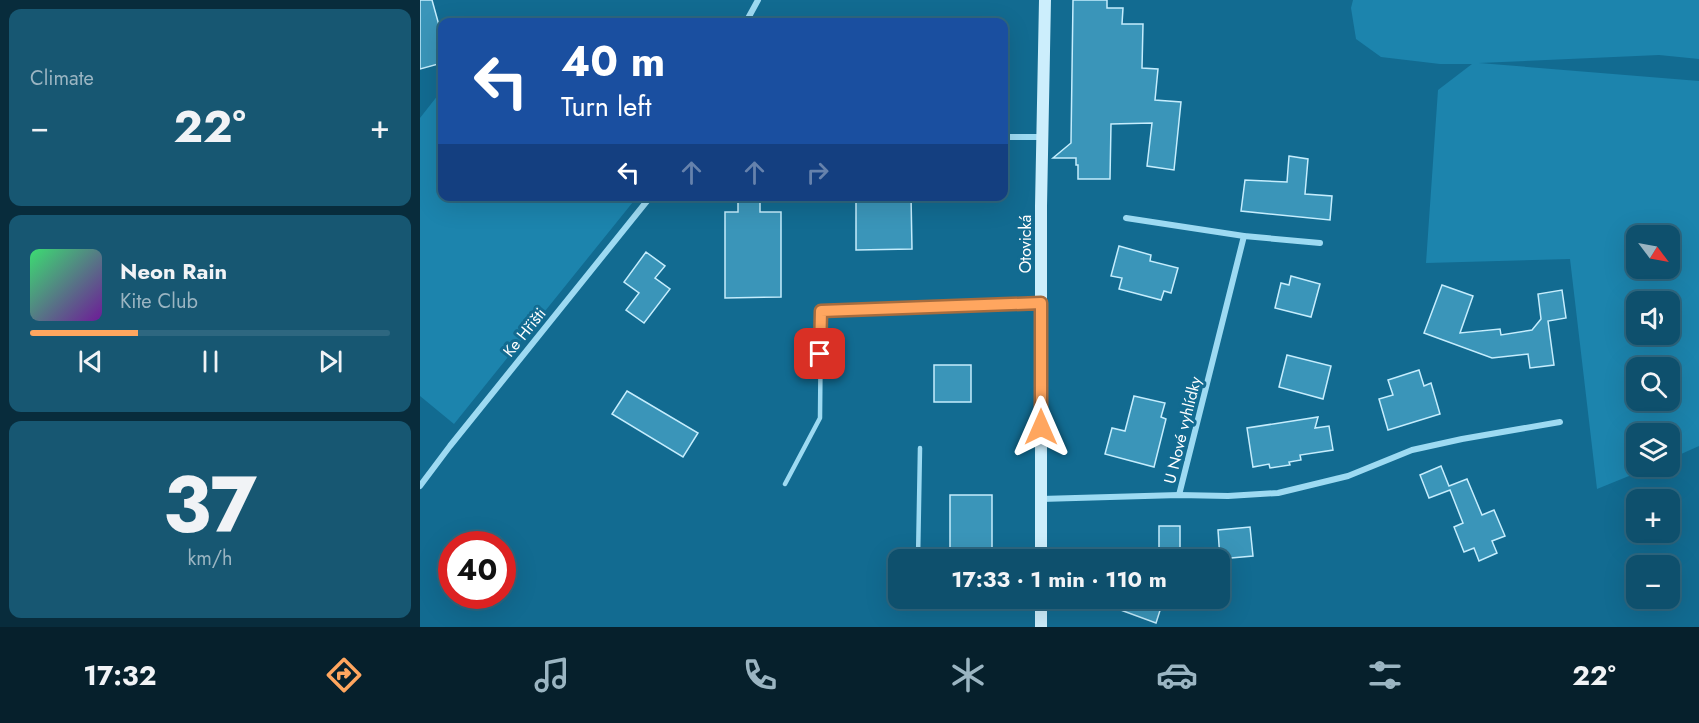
<!DOCTYPE html>
<html lang="en">
<head>
<meta charset="utf-8">
<style>
  body { margin:0; font-family:Jost,sans-serif; background:#175772; color:#f1f3f6; height:100vh; display:flex; flex-direction:column; font-size:22px; white-space:nowrap }
  * { box-sizing:border-box; margin:0 }
  p { font-size:20px; color:#9bb5c2 }
  .icon { flex:none; width:33px; height:33px; fill:none; stroke:currentColor; stroke-width:2; stroke-linecap:round; stroke-linejoin:round }
  .map { position:relative; flex:1; overflow:hidden }
  .drawer { display:flex; flex-direction:column; gap:9px; padding:9px; background:#082c3c; width:420px }
  .drawer>* { flex:none }
  .banner { position:absolute; left:18px; top:18px; width:570px; height:183px; border-radius:12px; box-shadow:0 6px 24px #0002,0 0 0 2px #2e6780; background:#1a4fa0; color:#fff; overflow:hidden }
  .needle { width:39px; rotate:122deg }
  .tools { position:absolute; left:1206px; top:225px; display:grid; gap:12px }
  .tools a { display:grid; place-items:center; width:54px; height:54px; border-radius:12px; background:#0e506d; box-shadow:0 6px 24px #0002,0 0 0 2px #2e6780; font-size:30px }
  .speed { position:absolute; left:18px; top:531px; display:flex; gap:12px; font-size:30px; font-weight:700; text-align:center }
  .speed>* { display:grid; place-content:center; width:78px; height:78px; border-radius:50%; background:#0e506d; box-shadow:0 6px 24px #0002,0 0 0 2px #2e6780; line-height:1 }
  .speed .limit { border:9px solid #d22; background:#fff; color:#111 }
  .pin { position:absolute; display:grid; place-items:center; width:51px; height:51px; color:#fff; margin:-26px; border-radius:12px; box-shadow:0 3px 9px #0006 }
  .me { position:absolute; width:66px; margin:-33px; rotate:0deg; stroke-linejoin:round; filter:drop-shadow(0 0 4px #0008) }
  .turn { display:flex; align-items:center; gap:21px; height:126px; padding:0 24px; font-size:27px }
  .turn .icon { width:78px; height:78px; stroke-width:2.5 }
  .turn b { display:block; font-size:42px; line-height:51px }
  .lanes { display:flex; align-items:center; height:57px; padding:0 24px; background:#0003; justify-content:center; gap:30px; direction:ltr }
  .lanes .off { opacity:.35 }
  .big { font-size:45px; font-weight:700; line-height:1.1 }
  .drawer .tile { flex:1; display:flex; flex-direction:column; justify-content:center; gap:9px; min-width:0; padding:0 21px; border-radius:12px; background:#175772 }
  .drawer .dial { align-items:center; gap:0 }
  .dial b { font-size:78px; line-height:1 }
  .song { display:flex; align-items:center; gap:18px }
  .cover { width:72px; height:72px; border-radius:9px; background:linear-gradient(135deg,hsl(140 70% 55%),hsl(280 70% 35%)) }
  .played { height:6px; border-radius:3px; background:linear-gradient(90deg,#ffa65f 30%,#2e6780 30%) }
  .keys { display:flex; justify-content:space-around; direction:ltr }
  .heat { display:flex; justify-content:space-between; align-items:center; font-size:33px; direction:ltr }
  .trip { position:absolute; left:468px; top:549px; width:342px; height:60px; border-radius:12px; background:#0e506d; box-shadow:0 6px 24px #0002,0 0 0 2px #2e6780; font-weight:700; line-height:60px; text-align:center }
  .menu { display:flex; height:96px; justify-content:space-around; align-items:center; background:#06202c; color:#9bb5c2 }
  .menu .icon { width:42px; height:42px }
  .menu .selected { color:#ffa65f }
  .menu b { font-size:27px; color:#f1f3f6 }
  main { display:flex; flex:1; min-height:0 }
  .map>svg:first-child { display:block }
  .green { fill:#1c84ad; fill-rule:evenodd }
  .building { fill:#3a95b9; stroke:#c5edfd; stroke-width:1.5 }
  .lines { fill:none; stroke-linecap:round; stroke-linejoin:round }
  .lane { stroke:#9ddaf2; stroke-width:4.5 }
  .street { stroke:#9ddaf2; stroke-width:6 }
  .secondary { stroke:#cceefc; stroke-width:12 }
  .route-casing { stroke:#a66c3e; stroke-width:15 }
  .route { stroke:#ffa65f; stroke-width:10 }
  .labels { text-anchor:middle; stroke-width:6; stroke-linejoin:round; paint-order:stroke }
  .street-label { font-size:16px; fill:#fff; stroke:#126b91 }
</style>
</head>
<body>
<main>
<section class="drawer">
<div class="tile"><p>Climate</p>
<div class="heat"><a>−</a><b class="big">22°</b><a>+</a></div>
</div>
<div class="tile">
<div class="song"><i class="cover"></i><div><b>Neon Rain</b><p>Kite Club</p></div></div>
<div class="played"></div>
<div class="keys"><svg class="icon" aria-label="previous" viewBox="0 0 24 24"><path d="M18 5L8 12l10 7zM5 5v14"/></svg><svg class="icon" aria-label="pause" viewBox="0 0 24 24"><path d="M8 5v14M16 5v14"/></svg><svg class="icon" aria-label="next" viewBox="0 0 24 24"><path d="M6 5l10 7-10 7zM19 5v14"/></svg></div>
</div>
<div class="tile dial"><b>37</b><p>km/h</p></div>
</section>
<div class="map">
<svg width="1279" height="627" viewBox="0 0 1279 627">
  <rect width="100%" height="100%" fill="#126b91"/>
  <g class="green">
    <path d="M 933,0 L 1279,0 L 1279,59 L 1239,55 L 1059,63 L 1279,81 L 1279,446 L 1250,459 L 1250,434 L 1216,434 L 1216,466 L 1231,467 L 1177,489 L 1150,259 L 1006,263 L 1018,90 L 1052,64 L 1020,64 L 961,57 L 936,39 L 931,8 ZM 1216,236 L 1250,236 L 1250,268 L 1216,268 ZM 1216,302 L 1250,302 L 1250,334 L 1216,334 ZM 1216,368 L 1250,368 L 1250,400 L 1216,400 Z"/>
    <path d="M 22,90 L 22,196 L 217,197 L 34,424 L 0,396 L 0,118 Z"/>
  </g>
  <g class="building">
    <path d="M 0,0 L 12,0 L 22,36 L 22,63 L 0,69 Z"/>
    <path d="M 653,0 L 687,0 L 687,8 L 703,8 L 702,24 L 723,24 L 722,68 L 738,69 L 735,100 L 761,102 L 754,170 L 727,166 L 732,123 L 691,124 L 690,179 L 658,179 L 658,165 L 656,165 L 656,158 L 633,158 L 651,143 Z"/>
    <path d="M 869,156 L 888,159 L 885,194 L 912,196 L 910,220 L 821,211 L 825,180 L 867,182 Z"/>
    <path d="M 318,196 L 340,196 L 340,212 L 361,212 L 361,297 L 305,298 L 305,212 L 318,212 Z"/>
    <path d="M 436,196 L 491,196 L 492,249 L 436,250 Z"/>
    <path d="M 699,246 L 731,255 L 730,261 L 758,268 L 751,293 L 744,291 L 741,300 L 699,289 L 702,278 L 691,276 Z"/>
    <path d="M 226,252 L 245,266 L 235,278 L 250,289 L 224,323 L 206,310 L 219,293 L 204,282 Z"/>
    <path d="M 871,276 L 900,284 L 891,317 L 855,308 L 861,283 L 869,285 Z"/>
    <path d="M 1022,285 L 1053,296 L 1040,333 L 1080,329 L 1081,335 L 1112,330 L 1121,319 L 1118,294 L 1142,290 L 1146,318 L 1128,321 L 1134,365 L 1110,368 L 1108,354 L 1072,358 L 1004,333 Z"/>
    <path d="M 867,355 L 911,366 L 903,399 L 859,387 Z"/>
    <rect x="514" y="365" width="37" height="37"/>
    <path d="M 999,370 L 1004,386 L 1011,383 L 1020,414 L 968,430 L 959,399 L 973,395 L 968,380 Z"/>
    <path d="M 207,391 L 278,433 L 263,457 L 192,414 Z"/>
    <path d="M 714,396 L 745,403 L 741,417 L 746,419 L 734,467 L 685,454 L 692,428 L 705,431 Z"/>
    <path d="M 898,417 L 895,428 L 909,426 L 913,450 L 880,455 L 881,460 L 869,462 L 870,465 L 850,468 L 849,464 L 833,467 L 827,428 Z"/>
    <path d="M 1021,466 L 1029,486 L 1047,479 L 1062,515 L 1074,510 L 1085,536 L 1072,541 L 1077,553 L 1059,561 L 1054,548 L 1044,552 L 1034,527 L 1043,523 L 1030,490 L 1009,498 L 1000,475 Z"/>
    <rect x="530" y="495" width="42" height="53"/>
    <rect x="739" y="526" width="21" height="31"/>
    <path d="M 830,527 L 833,556 L 800,559 L 798,530 Z"/>
    <path d="M 676,598 L 744,598 L 736,623 L 676,601 Z"/>
  </g>
  <g class="lines">
    <g class="lane">
      <path d="M 365,484 L 400,418 L 401,311 L 621,303"/>
      <path d="M 498,560 L 500,448"/>
    </g>
    <g class="street">
      <path d="M 326,22 L 338,0"/>
      <path d="M 584,137 L 622,137"/>
      <path d="M 706,218 L 824,236 L 900,243"/>
      <path d="M 0,486 L 30,446 L 231,196"/>
      <path d="M 759,495 L 824,236"/>
      <path d="M 621,499 L 759,495 L 808,496 L 858,493 L 928,476 L 992,450 L 1042,439 L 1140,422"/>
    </g>
    <g class="secondary">
      <path d="M 621,560 L 621,206 L 625,0"/>
      <path d="M 621,598 L 621,627"/>
    </g>
  </g>
  <g class="lines">
    <g class="route-casing">
      <path id="route" d="M 400,354 L 401,311 L 621,303 L 621,427"/>
    </g>
    <use href="#route" class="route"/>
  </g>
  <g class="labels">
    <g class="street-label">
      <text transform="translate(605 244) rotate(-90)" y="6">Otovická</text>
      <text transform="translate(104 332) rotate(-51)" y="6">Ke Hřišti</text>
      <text transform="translate(762 430) rotate(-76)" y="6">U Nové vyhlídky</text>
    </g>
  </g>
</svg>
<div class="tools">
<a><svg class="needle" viewBox="-14 -14 28 28"><path d="M0-13l5 13h-10z" fill="#e53935"/><path d="M0 13l5-13h-10z" fill="#9bb5c2"/></svg></a>
<a><svg class="icon" aria-label="sound" viewBox="0 0 24 24"><path d="M4 9h4l5-4v14l-5-4H4zM17 9q2 3 0 6"/></svg></a>
<a><svg class="icon" aria-label="search" viewBox="0 0 24 24"><circle cx="10" cy="10" r="6"/><path d="M15 15l6 6"/></svg></a>
<a><svg class="icon" aria-label="layers" viewBox="0 0 24 24"><path d="M12 4l9 5-9 5-9-5zM3 14l9 5 9-5"/></svg></a>
<a>+</a>
<a>−</a>
</div>
<div class="speed"><div class="limit">40</div></div>
<div class="pin" style="left:400px;top:354px;background:#d93025"><svg class="icon" aria-label="arrive" viewBox="0 0 24 24"><path d="M6 21V4h12l-3 4 3 4H6"/></svg></div>
<svg class="me" style="left:621px;top:427px" viewBox="-20 -20 40 40"><path d="M0-17L14 15 0 8-14 15z" fill="#ffa65f" stroke="#fff" stroke-width="4"/></svg>
<div class="trip">17:33 · 1 min · 110 m</div>
<div class="banner">
<div class="turn"><svg class="icon" aria-label="left" viewBox="0 0 24 24"><path d="M17 20v-9H6M10 6l-5 5 5 5"/></svg><div><b>40 m</b>Turn left</div></div>
<div class="lanes"><svg class="icon" aria-label="left" viewBox="0 0 24 24"><path d="M17 20v-9H6M10 6l-5 5 5 5"/></svg><svg class="icon off" aria-label="ahead" viewBox="0 0 24 24"><path d="M12 20V5M6 11l6-6 6 6"/></svg><svg class="icon off" aria-label="ahead" viewBox="0 0 24 24"><path d="M12 20V5M6 11l6-6 6 6"/></svg><svg class="icon off" aria-label="right" viewBox="0 0 24 24"><path d="M7 20v-9h11M14 6l5 5-5 5"/></svg></div>
</div>
</div>
</main>
<nav class="menu">
<b>17:32</b>
<svg class="icon selected" aria-label="directions" viewBox="0 0 24 24"><path d="M12 3l9 9-9 9-9-9zM9 14v-3h6M13 9l2 2-2 2"/></svg>
<svg class="icon" aria-label="music" viewBox="0 0 24 24"><path d="M9 18V5l10-2v13"/><circle cx="6" cy="18" r="3"/><circle cx="16" cy="16" r="3"/></svg>
<svg class="icon" aria-label="phone" viewBox="0 0 24 24"><path d="M5 4h4l2 5-3 2q2 4 5 5l2-3 5 2v4C11 20 4 13 5 4z"/></svg>
<svg class="icon" aria-label="climate" viewBox="0 0 24 24"><path d="M12 3v18M4 7l16 10M4 17L20 7"/></svg>
<svg class="icon" aria-label="car" viewBox="0 0 24 24"><path d="M5 17H2v-5l4-1 3-4h7l3 4 3 1v5h-3M9 17h6M6 11h13"/><circle cx="7" cy="17" r="2"/><circle cx="17" cy="17" r="2"/></svg>
<svg class="icon" aria-label="filters" viewBox="0 0 24 24"><path d="M4 7h16M4 17h16"/><circle cx="9" cy="7" r="2"/><circle cx="15" cy="17" r="2"/></svg>
<b>22°</b>
</nav>
</body>
</html>
